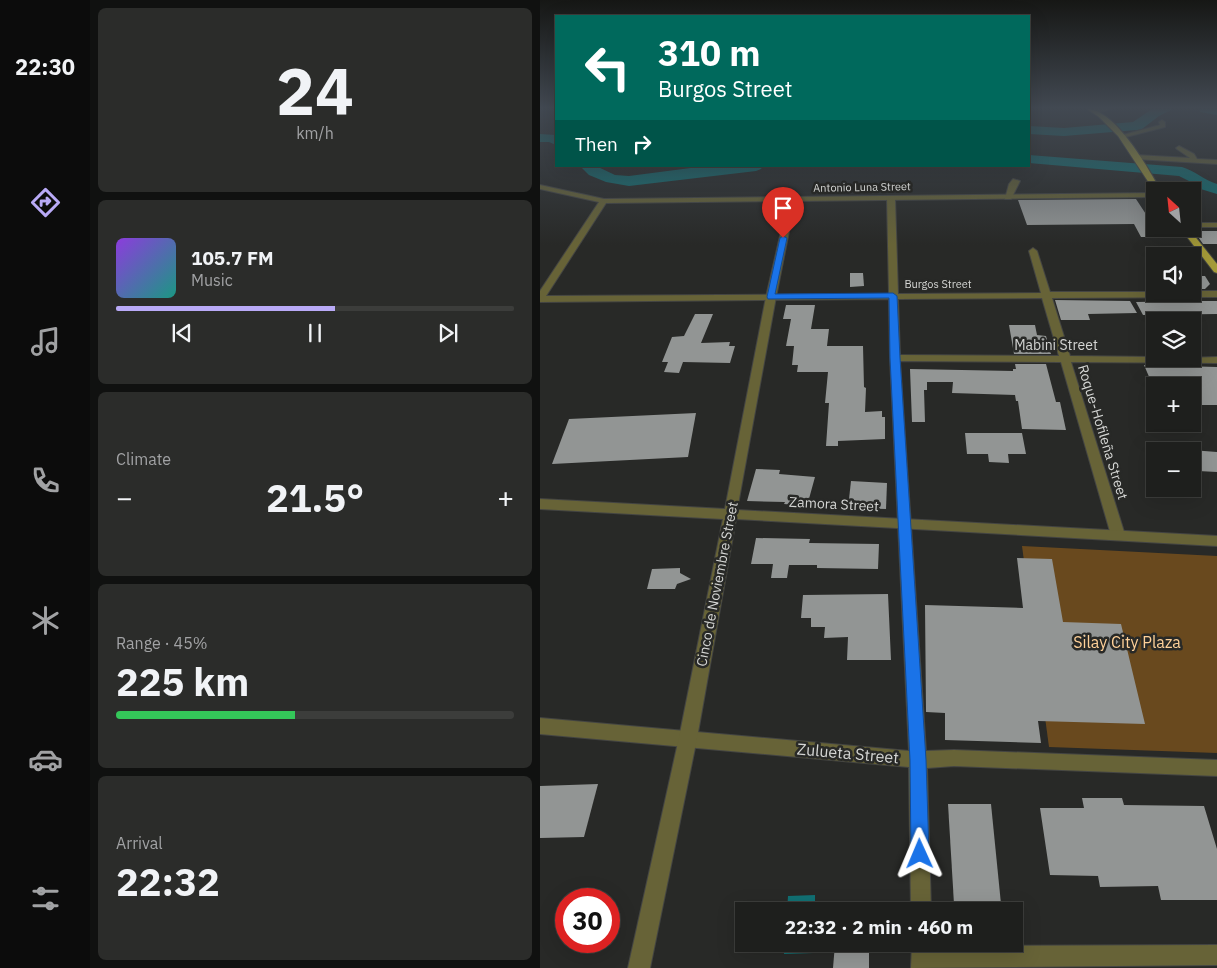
<!DOCTYPE html>
<html lang="en">
<head>
<meta charset="utf-8">
<style>
  body { margin:0; font-family:"IBM Plex Sans",sans-serif; background:#2b2c2a; color:#f1f3f6; height:100vh; display:flex; flex-direction:column; font-size:19px; white-space:nowrap }
  * { box-sizing:border-box; margin:0 }
  p { font-size:16px; color:#a1a2a4 }
  .icon { flex:none; width:28px; height:28px; fill:none; stroke:currentColor; stroke-width:2; stroke-linecap:round; stroke-linejoin:round }
  .map { position:relative; flex:1; overflow:hidden }
  .drawer { display:flex; flex-direction:column; gap:8px; padding:8px; background:#101110; width:450px }
  .drawer>* { flex:none }
  .banner { position:absolute; left:15px; top:15px; width:475px; height:152px; border-radius:0px; box-shadow:0 5px 20px #0002,0 0 0 1px #3c3d3b; background:#00695c; color:#fff; overflow:hidden }
  .needle { width:32px; rotate:333deg }
  .buttons { position:absolute; left:606px; top:182px; display:grid; gap:10px }
  .buttons a { display:grid; place-items:center; width:55px; height:55px; border-radius:0px; background:#1e1f1d; box-shadow:0 5px 20px #0002,0 0 0 1px #3c3d3b; font-size:25px }
  .speed { position:absolute; left:15px; top:888px; display:flex; gap:10px; font-size:25px; font-weight:700; text-align:center }
  .speed>* { display:grid; place-content:center; width:65px; height:65px; border-radius:50%; background:#1e1f1d; box-shadow:0 5px 20px #0002,0 0 0 1px #3c3d3b; line-height:1 }
  .speed .limit { border:8px solid #d22; background:#fff; color:#111 }
  .pin { position:absolute; display:grid; place-items:center; width:42px; height:42px; color:#fff; margin:-51px -21px; border-radius:50% 50% 50% 0; rotate:-45deg; box-shadow:0 0 5px #0007 }
  .pin .icon { rotate:45deg }
  .me { position:absolute; width:55px; margin:-28px; rotate:359deg; stroke-linejoin:round; filter:drop-shadow(0 0 4px #0008) }
  .turn { display:flex; align-items:center; gap:18px; height:105px; padding:0 20px; font-size:22px }
  .turn .icon { width:65px; height:65px; stroke-width:2.5 }
  .turn b { display:block; font-size:35px; line-height:42px }
  .then { display:flex; align-items:center; height:48px; padding:0 20px; background:#0003; gap:10px; font-size:19px }
  .big { font-size:38px; font-weight:700; line-height:1.1 }
  .drawer .card { flex:1; display:flex; flex-direction:column; justify-content:center; gap:8px; min-width:0; padding:0 18px; border-radius:8px; background:#2b2c2a }
  .drawer .dial { align-items:center; gap:0 }
  .dial b { font-size:65px; line-height:1 }
  .song { display:flex; align-items:center; gap:15px }
  .cover { width:60px; height:60px; border-radius:8px; background:linear-gradient(135deg,hsl(270 70% 55%),hsl(170 70% 35%)) }
  .played { height:5px; border-radius:2px; background:linear-gradient(90deg,#b9aaf7 55%,#3c3d3b 55%) }
  .keys { display:flex; justify-content:space-around; direction:ltr }
  .heat { display:flex; justify-content:space-between; align-items:center; font-size:28px; direction:ltr }
  .charge { height:8px; border-radius:4px; background:linear-gradient(90deg,#34c759 45%,#3c3d3b 0) }
  .trip { position:absolute; left:195px; top:902px; width:288px; height:50px; border-radius:0px; background:#1e1f1d; box-shadow:0 5px 20px #0002,0 0 0 1px #3c3d3b; font-weight:700; line-height:50px; text-align:center }
  main { display:flex; flex:1; min-height:0 }
  .menu { display:flex; flex-direction:column; width:90px; justify-content:space-around; align-items:center; background:#0c0c0c; color:#a1a2a4 }
  .menu .icon { width:35px; height:35px }
  .menu .active { color:#b9aaf7 }
  .menu b { font-size:22px; color:#f1f3f6 }
  .map>svg:first-child { display:block }
  .green { fill:#69491e }
  .water { fill:#117073 }
  .lines { fill:none; stroke-linecap:round; stroke-linejoin:round }
  .river { fill:#117073; fill-rule:evenodd }
  .building { fill:#929594 }
  .minor-casing { stroke:#444543; stroke-width:2 }
  .tertiary-casing { stroke:#444543; stroke-width:2 }
  .primary-casing { stroke:#444543; stroke-width:2 }
  .minor { fill:#676337; fill-rule:evenodd }
  .tertiary { fill:#676337; fill-rule:evenodd }
  .primary { fill:#a69c39; fill-rule:evenodd }
  .route { fill:#1a73e8; stroke:#114b97 }
  .labels { text-anchor:middle; stroke-width:5; stroke-linejoin:round; paint-order:stroke }
  .far-street-label { font-size:11px; fill:#d5d6d4; stroke:#282927 }
  .street-label { font-size:14px; fill:#d5d6d4; stroke:#282927 }
  .near-park-label { font-size:16px; fill:#ffd199; stroke:#282927 }
  .near-street-label { font-size:16px; fill:#d5d6d4; stroke:#282927 }
</style>
</head>
<body>
<main>
<nav class="menu">
<b>22:30</b>
<svg class="icon active" aria-label="directions" viewBox="0 0 24 24"><path d="M12 3l9 9-9 9-9-9zM9 14v-3h6M13 9l2 2-2 2"/></svg>
<svg class="icon" aria-label="music" viewBox="0 0 24 24"><path d="M9 18V5l10-2v13"/><circle cx="6" cy="18" r="3"/><circle cx="16" cy="16" r="3"/></svg>
<svg class="icon" aria-label="phone" viewBox="0 0 24 24"><path d="M5 4h4l2 5-3 2q2 4 5 5l2-3 5 2v4C11 20 4 13 5 4z"/></svg>
<svg class="icon" aria-label="climate" viewBox="0 0 24 24"><path d="M12 3v18M4 7l16 10M4 17L20 7"/></svg>
<svg class="icon" aria-label="car" viewBox="0 0 24 24"><path d="M5 17H2v-5l4-1 3-4h7l3 4 3 1v5h-3M9 17h6M6 11h13"/><circle cx="7" cy="17" r="2"/><circle cx="17" cy="17" r="2"/></svg>
<svg class="icon" aria-label="filters" viewBox="0 0 24 24"><path d="M4 7h16M4 17h16"/><circle cx="9" cy="7" r="2"/><circle cx="15" cy="17" r="2"/></svg>
</nav>
<section class="drawer">
<div class="card dial"><b>24</b><p>km/h</p></div>
<div class="card">
<div class="song"><i class="cover"></i><div><b>105.7 FM</b><p>Music</p></div></div>
<div class="played"></div>
<div class="keys"><svg class="icon" aria-label="previous" viewBox="0 0 24 24"><path d="M18 5L8 12l10 7zM5 5v14"/></svg><svg class="icon" aria-label="pause" viewBox="0 0 24 24"><path d="M8 5v14M16 5v14"/></svg><svg class="icon" aria-label="next" viewBox="0 0 24 24"><path d="M6 5l10 7-10 7zM19 5v14"/></svg></div>
</div>
<div class="card"><p>Climate</p>
<div class="heat"><a>−</a><b class="big">21.5°</b><a>+</a></div>
</div>
<div class="card"><p>Range · 45%</p><b class="big">225 km</b><div class="charge"></div></div>
<div class="card"><p>Arrival</p><b class="big">22:32</b></div>
</section>
<div class="map">
<svg width="677" height="968" viewBox="0 0 677 968">
  <rect width="100%" height="100%" fill="#282927"/>
  <path class="green" d="M 482,546 L 677,556 L 677,753 L 509,747 Z"/>
  <g class="water">
    <path d="M 275,895 L 275,911 L 247,911 L 248,896 Z"/>
    <path d="M 245,944 L 273,944 L 273,953 L 244,954 Z"/>
  </g>
  <g class="lines">
    <g class="river">
      <path d="M 612,109 L 633,109 L 619,116 L 602,129 L 597,130 L 524,136 L 489,134 L 489,126 L 524,128 L 593,122 Z"/>
      <path d="M 659,109 L 677,109 L 677,115 L 660,112 Z"/>
      <path d="M 0,134 L 16,135 L 16,145 L 9,142 L 0,142 Z"/>
      <path d="M 489,155 L 642,167 C 655,171 664,180 677,184 L 677,194 L 654,187 L 649,181 L 639,176 L 489,163 Z"/>
      <path d="M 40,166 L 56,166 L 75,175 L 89,176 L 166,166 L 223,166 L 221,169 L 216,171 L 89,186 L 66,182 L 49,175 Z"/>
    </g>
  </g>
  <g class="building">
    <path d="M 596,199 L 621,237 L 601,237 L 594,224 L 487,225 L 478,200 Z"/>
    <path d="M 654,231 L 677,231 L 677,244 L 663,244 Z"/>
    <path d="M 310,273 L 323,273 L 324,286 L 310,287 Z"/>
    <path d="M 652,276 L 665,276 L 670,284 L 665,289 L 652,289 Z"/>
    <path d="M 652,299 L 655,299 L 653,301 L 677,301 L 677,314 L 603,315 L 596,302 L 652,301 Z"/>
    <path d="M 515,300 L 590,301 L 597,313 L 548,314 L 550,320 L 521,320 Z"/>
    <path d="M 246,305 L 275,305 L 271,329 L 289,329 L 287,346 L 323,346 L 324,387 L 326,388 L 325,412 L 342,411 L 342,417 L 345,417 L 345,439 L 298,441 L 298,446 L 286,446 L 289,403 L 285,403 L 288,372 L 257,372 L 258,365 L 252,365 L 254,346 L 246,346 L 251,319 L 243,319 Z"/>
    <path d="M 155,314 L 173,314 L 161,343 L 190,342 L 189,346 L 195,346 L 190,363 L 143,362 L 139,373 L 124,372 L 128,362 L 122,362 L 132,337 L 144,336 Z"/>
    <path d="M 469,325 L 495,325 L 497,335 L 506,336 L 511,354 L 474,354 Z"/>
    <path d="M 475,364 L 506,364 L 516,402 L 520,402 L 526,430 L 482,429 L 478,401 L 476,401 L 475,395 L 412,393 L 413,382 L 387,382 L 387,390 L 384,390 L 385,422 L 372,422 L 370,369 L 473,371 L 473,369 L 476,369 Z"/>
    <path d="M 604,365 L 677,367 L 677,405 L 652,405 L 652,386 L 613,386 Z"/>
    <path d="M 156,413 L 148,457 L 12,464 L 29,419 Z"/>
    <path d="M 425,433 L 482,433 L 486,454 L 468,454 L 469,463 L 449,462 L 448,454 L 427,454 Z"/>
    <path d="M 651,450 L 677,452 L 677,472 L 658,471 Z"/>
    <path d="M 216,469 L 240,470 L 239,474 L 275,477 L 267,506 L 244,504 L 245,502 L 207,501 Z"/>
    <path d="M 311,481 L 347,483 L 346,509 L 308,508 Z"/>
    <path d="M 216,538 L 270,539 L 269,543 L 339,544 L 338,569 L 277,568 L 277,565 L 249,565 L 247,578 L 231,578 L 233,564 L 211,564 Z"/>
    <path d="M 477,558 L 512,559 L 523,622 L 581,624 L 605,724 L 498,721 L 501,743 L 405,740 L 405,713 L 386,712 L 385,605 L 483,608 Z"/>
    <path d="M 140,568 L 140,573 L 151,579 L 137,584 L 135,589 L 107,589 L 112,569 Z"/>
    <path d="M 348,594 L 351,660 L 307,660 L 308,637 L 284,638 L 285,627 L 271,627 L 271,618 L 261,618 L 263,595 Z"/>
    <path d="M 58,784 L 44,837 L 0,838 L 0,786 Z"/>
    <path d="M 542,798 L 582,798 L 584,805 L 664,806 L 677,849 L 677,900 L 621,900 L 618,886 L 560,887 L 558,876 L 510,875 L 500,808 L 544,808 Z"/>
    <path d="M 408,804 L 451,804 L 461,904 L 414,904 Z"/>
    <path d="M 295,944 L 329,944 L 329,968 L 293,968 Z"/>
  </g>
  <g class="lines">
    <g class="minor-casing">
      <g id="minor">
        <path d="M 572,109 L 554,113 L 551,111 L 553,109 Z"/>
        <path d="M 622,120 L 625,122 L 625,127 L 582,138 L 579,136 L 620,125 L 619,122 Z"/>
        <path d="M 639,146 L 654,154 L 657,159 L 677,160 L 677,164 L 596,159 L 593,157 L 596,155 L 650,158 L 637,149 L 636,148 Z"/>
        <path d="M 473,179 L 480,181 L 471,199 L 465,199 L 469,184 Z"/>
        <path d="M 0,185 L 64,199 L 252,197 L 256,199 L 252,201 L 66,203 L 6,296 L 349,294 L 347,198 L 351,196 L 355,198 L 358,294 L 501,293 L 489,251 L 493,248 L 497,251 L 510,292 L 615,292 L 615,294 L 652,294 L 652,291 L 677,291 L 677,297 L 512,298 L 530,356 L 615,357 L 615,359 L 677,357 L 677,363 L 531,362 L 585,535 L 583,538 L 573,538 L 571,535 L 521,362 L 360,361 L 386,751 L 414,750 L 677,760 L 677,776 L 414,766 L 387,768 L 391,911 L 371,911 L 369,767 L 0,734 L 0,718 L 369,751 L 350,358 L 349,299 L 0,302 L 0,291 L 59,202 L 0,189 ZM 502,298 L 519,356 L 360,355 L 358,299 Z"/>
        <rect x="652" y="223" width="25" height="4"/>
        <path d="M 372,944 L 392,944 L 392,946 L 677,945 L 677,965 L 371,968 Z"/>
      </g>
    </g>
    <g class="tertiary-casing">
      <path id="tertiary" d="M 615,193 L 615,197 L 255,201 L 236,297 L 197,510 L 677,536 L 677,546 L 196,519 L 157,738 L 110,968 L 88,968 L 139,738 L 183,519 L 0,509 L 0,499 L 185,509 L 226,297 L 249,197 Z"/>
    </g>
    <g class="primary-casing">
      <g id="primary">
        <path d="M 547,109 C 575,109 609,169 621,191 L 615,192 L 578,136 L 559,117 Z"/>
        <path d="M 641,229 L 649,229 L 677,264 L 677,273 L 674,272 Z"/>
      </g>
    </g>
    <use href="#minor" class="minor"/>
    <use href="#tertiary" class="tertiary"/>
    <use href="#primary" class="primary"/>
  </g>
  <linearGradient id="sky" x2="0" y2="1"><stop stop-color="#161715"/><stop offset="0.44" stop-color="#424952"/><stop offset="1" stop-color="#424952" stop-opacity="0"/></linearGradient>
  <rect width="677" height="245" fill="url(#sky)"/>
  <path class="route" d="M 243,236 L 247,238 L 235,294 L 353,293 L 357,296 L 360,358 L 386,760 L 389,854 L 386,861 L 380,863 L 374,861 L 371,854 L 370,760 L 350,358 L 349,298 L 228,299 L 227,297 L 240,238 Z"/>
  <g class="labels">
    <g class="far-street-label">
      <text transform="translate(322 187) rotate(-1)" y="4">Antonio Luna Street</text>
      <text x="398" y="288">Burgos Street</text>
    </g>
    <g class="street-label">
      <text x="516" y="350">Mabini Street</text>
      <text transform="translate(563 432) rotate(73)" y="5">Roque-Hofileña Street</text>
      <text transform="translate(294 504) rotate(3)" y="5">Zamora Street</text>
      <text transform="translate(177 584) rotate(-79)" y="5">Cinco de Noviembre Street</text>
    </g>
    <g class="near-park-label">
      <text x="587" y="648">Silay City Plaza</text>
    </g>
    <g class="near-street-label">
      <text transform="translate(308 753) rotate(5)" y="6">Zulueta Street</text>
    </g>
  </g>
</svg>
<div class="buttons">
<a><svg class="needle" viewBox="-14 -14 28 28"><path d="M0-13l5 13h-10z" fill="#e53935"/><path d="M0 13l5-13h-10z" fill="#a1a2a4"/></svg></a>
<a><svg class="icon" aria-label="sound" viewBox="0 0 24 24"><path d="M4 9h4l5-4v14l-5-4H4zM17 9q2 3 0 6"/></svg></a>
<a><svg class="icon" aria-label="layers" viewBox="0 0 24 24"><path d="M12 4l9 5-9 5-9-5zM3 14l9 5 9-5"/></svg></a>
<a>+</a>
<a>−</a>
</div>
<div class="speed"><div class="limit">30</div></div>
<div class="pin" style="left:243px;top:238px;background:#d93025"><svg class="icon" aria-label="arrive" viewBox="0 0 24 24"><path d="M6 21V4h12l-3 4 3 4H6"/></svg></div>
<svg class="me" style="left:380px;top:854px" viewBox="-20 -20 40 40"><path d="M0-17L14 15 0 8-14 15z" fill="#1a73e8" stroke="#fff" stroke-width="4"/></svg>
<div class="trip">22:32 · 2 min · 460 m</div>
<div class="banner">
<div class="turn"><svg class="icon" aria-label="left" viewBox="0 0 24 24"><path d="M17 20v-9H6M10 6l-5 5 5 5"/></svg><div><b>310 m</b>Burgos Street</div></div>
<div class="then">Then<svg class="icon" aria-label="right" viewBox="0 0 24 24"><path d="M7 20v-9h11M14 6l5 5-5 5"/></svg></div>
</div>
</div>
</main>
</body>
</html>
